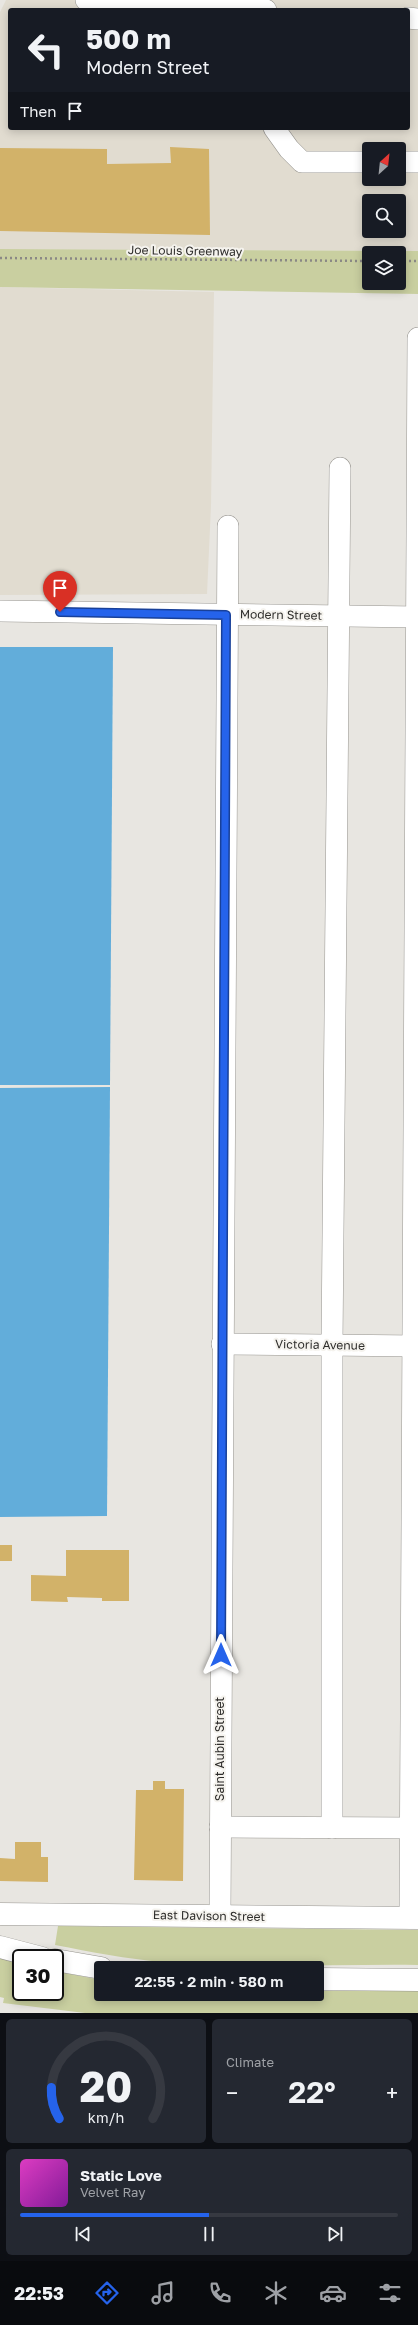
<!DOCTYPE html>
<html lang="en">
<head>
<meta charset="utf-8">
<style>
  body { margin:0; font-family:"Golos Text",sans-serif; background:#242831; color:#f1f3f6; height:100vh; display:flex; flex-direction:column; font-size:15px; white-space:nowrap }
  * { box-sizing:border-box; margin:0 }
  p { font-size:13px; color:#9ea1a6 }
  .icon { flex:none; width:22px; height:22px; fill:none; stroke:currentColor; stroke-width:2; stroke-linecap:round; stroke-linejoin:round }
  .map { position:relative; height:2013px; overflow:hidden }
  .panel { display:flex; flex-direction:column; gap:6px; padding:6px; background:#0d0f14; flex:1 }
  .panel>* { flex:none }
  .top-card { position:absolute; left:8px; top:8px; width:402px; height:122px; border-radius:4px; box-shadow:0 2px 10px #0003; background:#171b24; color:#f1f3f6; overflow:hidden }
  .needle { width:26px; rotate:27deg }
  .tools { position:absolute; left:362px; top:142px; display:grid; gap:8px }
  .tools a { display:grid; place-items:center; width:44px; height:44px; border-radius:4px; background:#171b24; box-shadow:0 2px 10px #0003; font-size:20px }
  .speed { position:absolute; left:12px; top:1949px; display:flex; gap:8px; font-size:20px; font-weight:700; text-align:center }
  .speed>* { display:grid; place-content:center; width:52px; height:52px; border-radius:50%; background:#171b24; box-shadow:0 2px 10px #0003; line-height:1 }
  .speed .limit { border:2px solid #111; border-radius:6px; background:#fff; color:#111 }
  .pin { position:absolute; display:grid; place-items:center; width:34px; height:34px; color:#fff; margin:-41px -17px; border-radius:50% 50% 50% 0; rotate:-45deg; box-shadow:0 0 4px #0007 }
  .pin .icon { rotate:45deg }
  .me { position:absolute; width:44px; margin:-22px; rotate:0deg; stroke-linejoin:round; filter:drop-shadow(0 0 3px #0008) }
  .turn { display:flex; align-items:center; gap:14px; height:84px; padding:0 12px; font-size:18px }
  .turn .icon { width:52px; height:52px; stroke-width:2.5 }
  .turn b { display:block; font-size:28px; line-height:34px }
  .then { display:flex; align-items:center; height:38px; padding:0 12px; background:#0003; gap:8px; font-size:15px }
  .big { font-size:30px; font-weight:600; line-height:1.1 }
  .panel .widget { flex:1; display:flex; flex-direction:column; justify-content:center; gap:6px; min-width:0; padding:0 14px; border-radius:6px; background:#242831 }
  .panel .dial { align-items:center; gap:0 }
  .dial svg { height:104px; overflow:visible; fill:none; stroke:#363941; stroke-width:7; stroke-linecap:round; text-anchor:middle }
  .dial text { fill:#f1f3f6; stroke:none }
  .song { display:flex; align-items:center; gap:12px }
  .cover { width:48px; height:48px; border-radius:6px; background:linear-gradient(135deg,hsl(310 70% 55%),hsl(290 70% 35%)) }
  .played { height:4px; border-radius:2px; background:linear-gradient(90deg,#2563eb 50%,#363941 50%) }
  .keys { display:flex; justify-content:space-around; direction:ltr }
  .heat { display:flex; justify-content:space-between; align-items:center; font-size:22px; direction:ltr }
  .panel .tiles { flex:1; display:grid; gap:6px; grid-template-columns:1fr 1fr }
  .widget:last-child { grid-column:span 2 }
  .trip { position:absolute; left:94px; top:1961px; width:230px; height:40px; border-radius:4px; background:#171b24; box-shadow:0 2px 10px #0003; font-weight:600; line-height:40px; text-align:center }
  .tabs { display:flex; height:64px; justify-content:space-around; align-items:center; background:#090b0e; color:#9ea1a6 }
  .tabs .icon { width:28px; height:28px }
  .tabs .current { color:#2563eb }
  .tabs b { font-size:18px; color:#f1f3f6 }
  .map>svg:first-child { display:block }
  .built { fill:#e1dcd0; fill-rule:evenodd }
  .green { fill:#c9cfa0; fill-rule:evenodd }
  .water { fill:#62adda }
  .building { fill:#d2b269 }
  .lines { fill:none; stroke-linecap:round; stroke-linejoin:round }
  .minor-casing { stroke:#979590; stroke-width:22 }
  .major-casing { stroke:#979590; stroke-width:23 }
  .highway-casing { stroke:#979590; stroke-width:23 }
  .path { stroke:#8a8885; stroke-width:2.5; stroke-dasharray:2 3; stroke-linecap:butt }
  .minor { stroke:#fff; stroke-width:21 }
  .major { stroke:#fff; stroke-width:22 }
  .highway { stroke:#fff; stroke-width:22 }
  .route-casing { stroke:#184099; stroke-width:10 }
  .route { stroke:#2563eb; stroke-width:7 }
  .labels { text-anchor:middle; stroke-width:4; stroke-linejoin:round; paint-order:stroke }
  .street-label { font-size:12px; fill:#2e2d2b; stroke:#f5f3ee }
</style>
</head>
<body>
<div class="map">
<svg width="418" height="2013" viewBox="0 0 418 2013">
  <rect width="100%" height="100%" fill="#e8e6e1"/>
  <g class="built">
    <path d="M 6,0 L 418,0 L 418,251 L 0,249 L 0,12 ZM 10,10 L 408,10 L 408,128 L 10,128 ZM 369,149 L 399,149 L 399,179 L 369,179 ZM 369,201 L 399,201 L 399,231 L 369,231 Z"/>
    <path d="M 0,287 L 214,292 L 211,506 L 207,594 L 0,595 Z"/>
  </g>
  <g class="green">
    <path d="M 0,249 L 418,251 L 418,294 L 0,287 ZM 369,253 L 399,253 L 399,283 L 369,283 Z"/>
    <path d="M 58,1926 L 418,1930 L 418,1965 C 333,1964 248,1969 163,1962 C 127,1959 91,1952 55,1945 Z"/>
    <path d="M 0,1956 L 21,1963 L 21,1992 L 55,1992 L 55,1971 L 101,1980 L 101,1994 L 317,1994 L 317,1991 L 418,1990 L 418,2013 L 85,2013 L 3,2003 L 4,1998 L 0,1997 Z"/>
  </g>
  <g class="water">
    <path d="M 0,647 L 113,647 L 110,1085 L 0,1085 Z"/>
    <path d="M 110,1087 L 107,1516 L 0,1517 L 0,1088 Z"/>
  </g>
  <g class="building">
    <path d="M 170,147 L 209,149 L 210,235 L 0,231 L 0,148 L 107,149 L 107,164 L 171,163 Z"/>
    <rect x="0" y="1545" width="12" height="16"/>
    <path d="M 66,1550 L 129,1550 L 129,1601 L 102,1601 L 102,1598 L 67,1597 L 68,1602 L 31,1601 L 31,1575 L 66,1576 Z"/>
    <path d="M 153,1781 L 165,1781 L 165,1789 L 184,1789 L 183,1881 L 134,1880 L 136,1790 L 153,1790 Z"/>
    <path d="M 15,1842 L 41,1842 L 41,1857 L 48,1857 L 48,1882 L 0,1881 L 0,1858 L 15,1859 Z"/>
  </g>
  <g class="lines">
    <g class="minor-casing">
      <g id="minor">
        <path d="M 86,0 L 266,10"/>
        <path d="M 408,18 L 418,19"/>
        <path d="M 274,128 L 289,149 L 302,162 L 369,162"/>
        <path d="M 399,162 L 418,162"/>
        <path d="M 0,611 L 418,617"/>
        <path d="M 222,1344 L 418,1346"/>
        <path d="M 220,1827 L 418,1828"/>
        <path d="M 332,1828 L 332,1345 L 340,468"/>
        <path d="M 220,1916 L 228,526"/>
        <path d="M 410,1918 L 418,338"/>
      </g>
    </g>
    <g class="major-casing">
      <path id="major" d="M 0,1914 L 418,1918"/>
    </g>
    <g class="highway-casing">
      <g id="highway">
        <path d="M 0,1947 L 42,1958"/>
        <path d="M 55,1960 L 101,1968"/>
        <path d="M 317,1979 L 418,1980"/>
      </g>
    </g>
    <g class="path">
      <path d="M 0,258 L 369,261"/>
      <path d="M 399,261 L 418,261"/>
    </g>
    <use href="#minor" class="minor"/>
    <use href="#major" class="major"/>
    <use href="#highway" class="highway"/>
  </g>
  <g class="lines">
    <g class="route-casing">
      <path id="route" d="M 60,612 L 226,615 L 221,1655"/>
    </g>
    <use href="#route" class="route"/>
  </g>
  <g class="labels">
    <g class="street-label">
      <text transform="translate(185 251) rotate(1)" y="4">Joe Louis Greenway</text>
      <text transform="translate(281 615) rotate(1)" y="4">Modern Street</text>
      <text transform="translate(320 1345) rotate(1)" y="4">Victoria Avenue</text>
      <text transform="translate(220 1749) rotate(-90)" y="4">Saint Aubin Street</text>
      <text transform="translate(209 1916) rotate(1)" y="4">East Davison Street</text>
    </g>
  </g>
</svg>
<div class="tools">
<a><svg class="needle" viewBox="-14 -14 28 28"><path d="M0-13l5 13h-10z" fill="#e53935"/><path d="M0 13l5-13h-10z" fill="#9ea1a6"/></svg></a>
<a><svg class="icon" aria-label="search" viewBox="0 0 24 24"><circle cx="10" cy="10" r="6"/><path d="M15 15l6 6"/></svg></a>
<a><svg class="icon" aria-label="layers" viewBox="0 0 24 24"><path d="M12 4l9 5-9 5-9-5zM3 14l9 5 9-5"/></svg></a>
</div>
<div class="speed"><div class="limit">30</div></div>
<div class="pin" style="left:60px;top:612px;background:#d93025"><svg class="icon" aria-label="arrive" viewBox="0 0 24 24"><path d="M6 21V4h12l-3 4 3 4H6"/></svg></div>
<svg class="me" style="left:221px;top:1655px" viewBox="-20 -20 40 40"><path d="M0-17L14 15 0 8-14 15z" fill="#2563eb" stroke="#fff" stroke-width="4"/></svg>
<div class="trip">22:55 · 2 min · 580 m</div>
<div class="top-card">
<div class="turn"><svg class="icon" aria-label="left" viewBox="0 0 24 24"><path d="M17 20v-9H6M10 6l-5 5 5 5"/></svg><div><b>500 m</b>Modern Street</div></div>
<div class="then">Then<svg class="icon" aria-label="arrive" viewBox="0 0 24 24"><path d="M6 21V4h12l-3 4 3 4H6"/></svg></div>
</div>
</div>
<section class="panel">
<div class="tiles">
<div class="widget dial"><svg viewBox="0 0 100 80">
<path d="M14 69A42 42 0 1 1 86 69"/>
<path d="M14 69A42 42 0 0 1 8 45" stroke="#2563eb"/>
<text x="50" y="56" font-size="32" font-weight="700">20</text>
<text x="50" y="72" font-size="11">km/h</text>
</svg></div>
<div class="widget"><p>Climate</p>
<div class="heat"><a>−</a><b class="big">22°</b><a>+</a></div>
</div>
<div class="widget">
<div class="song"><i class="cover"></i><div><b>Static Love</b><p>Velvet Ray</p></div></div>
<div class="played"></div>
<div class="keys"><svg class="icon" aria-label="previous" viewBox="0 0 24 24"><path d="M18 5L8 12l10 7zM5 5v14"/></svg><svg class="icon" aria-label="pause" viewBox="0 0 24 24"><path d="M8 5v14M16 5v14"/></svg><svg class="icon" aria-label="next" viewBox="0 0 24 24"><path d="M6 5l10 7-10 7zM19 5v14"/></svg></div>
</div>
</div>
</section>
<nav class="tabs">
<b>22:53</b>
<svg class="icon current" aria-label="directions" viewBox="0 0 24 24"><path d="M12 3l9 9-9 9-9-9zM9 14v-3h6M13 9l2 2-2 2"/></svg>
<svg class="icon" aria-label="music" viewBox="0 0 24 24"><path d="M9 18V5l10-2v13"/><circle cx="6" cy="18" r="3"/><circle cx="16" cy="16" r="3"/></svg>
<svg class="icon" aria-label="phone" viewBox="0 0 24 24"><path d="M5 4h4l2 5-3 2q2 4 5 5l2-3 5 2v4C11 20 4 13 5 4z"/></svg>
<svg class="icon" aria-label="climate" viewBox="0 0 24 24"><path d="M12 3v18M4 7l16 10M4 17L20 7"/></svg>
<svg class="icon" aria-label="car" viewBox="0 0 24 24"><path d="M5 17H2v-5l4-1 3-4h7l3 4 3 1v5h-3M9 17h6M6 11h13"/><circle cx="7" cy="17" r="2"/><circle cx="17" cy="17" r="2"/></svg>
<svg class="icon" aria-label="filters" viewBox="0 0 24 24"><path d="M4 7h16M4 17h16"/><circle cx="9" cy="7" r="2"/><circle cx="15" cy="17" r="2"/></svg>
</nav>
</body>
</html>
